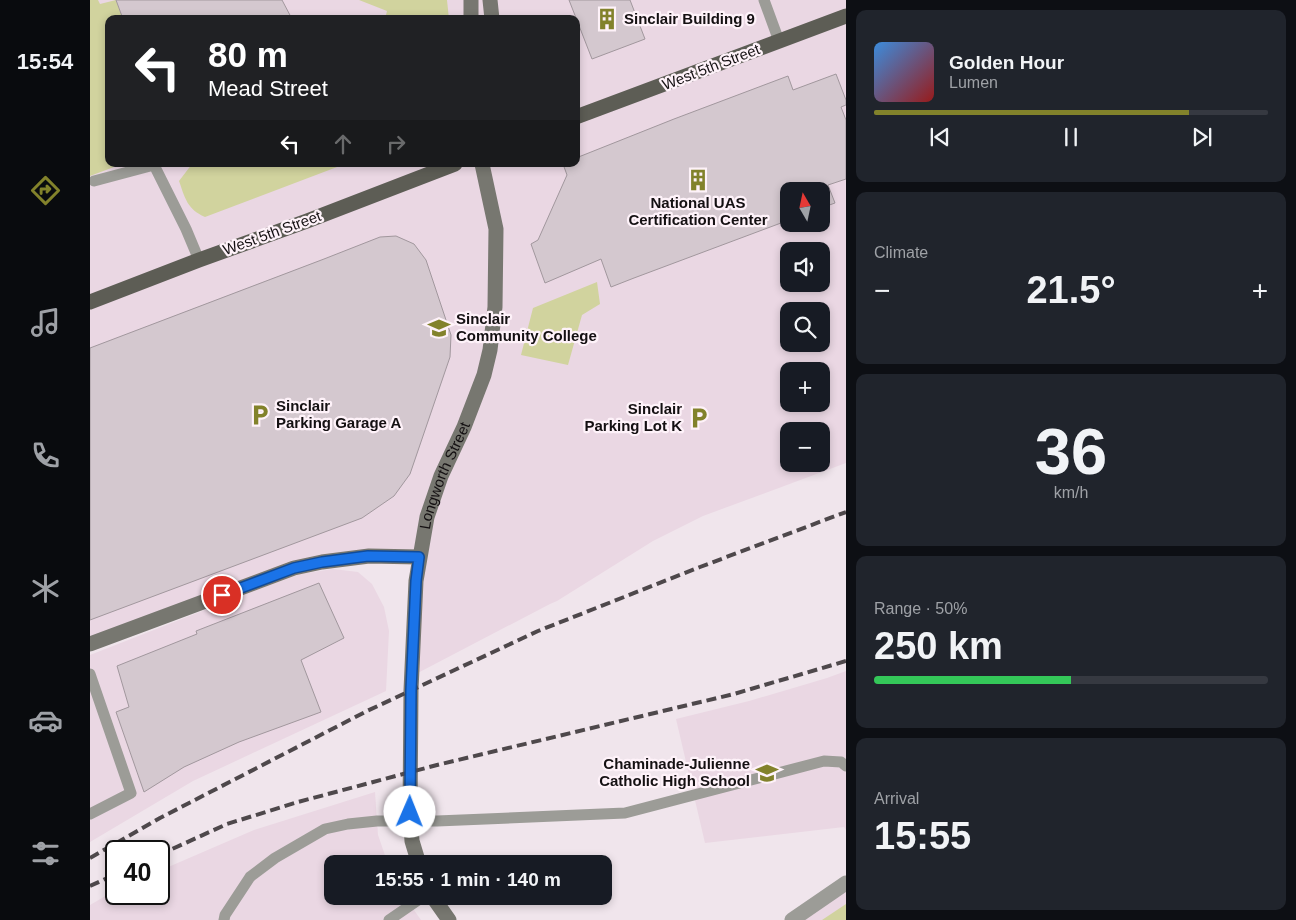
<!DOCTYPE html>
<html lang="en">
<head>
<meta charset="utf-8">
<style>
  body { margin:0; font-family:Helvetica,sans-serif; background:#20242c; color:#f1f3f6; height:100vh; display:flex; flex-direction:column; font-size:19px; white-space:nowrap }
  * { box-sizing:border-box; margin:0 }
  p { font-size:16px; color:#9ea1a6 }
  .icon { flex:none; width:28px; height:28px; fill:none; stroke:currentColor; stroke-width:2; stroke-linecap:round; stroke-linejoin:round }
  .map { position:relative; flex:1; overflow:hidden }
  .details { display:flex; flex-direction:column; gap:10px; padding:10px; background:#0d0f14; width:450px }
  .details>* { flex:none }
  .top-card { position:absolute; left:15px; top:15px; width:475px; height:152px; border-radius:10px; box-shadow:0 2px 8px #0003; background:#202124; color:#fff; overflow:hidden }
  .needle { width:32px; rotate:351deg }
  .fabs { position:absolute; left:690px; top:182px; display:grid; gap:10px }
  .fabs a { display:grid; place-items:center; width:50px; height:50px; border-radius:10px; background:#171b24; box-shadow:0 2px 8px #0003; font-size:25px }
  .speed { position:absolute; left:15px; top:840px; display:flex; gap:10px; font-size:25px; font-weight:700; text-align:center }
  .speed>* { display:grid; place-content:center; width:65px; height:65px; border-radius:50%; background:#171b24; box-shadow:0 2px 8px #0003; line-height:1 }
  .speed .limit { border:2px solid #111; border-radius:8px; background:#fff; color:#111 }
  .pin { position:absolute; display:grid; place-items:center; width:42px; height:42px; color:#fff; margin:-21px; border:2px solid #fff; border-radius:50%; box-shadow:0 1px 5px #0007 }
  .me { position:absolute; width:55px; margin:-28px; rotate:1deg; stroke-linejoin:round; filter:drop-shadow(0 0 4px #0008) }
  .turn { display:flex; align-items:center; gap:18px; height:105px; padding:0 20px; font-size:22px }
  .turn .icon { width:65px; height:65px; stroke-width:2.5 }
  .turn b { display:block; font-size:35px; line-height:42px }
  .lanes { display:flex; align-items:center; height:48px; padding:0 20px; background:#0003; justify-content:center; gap:25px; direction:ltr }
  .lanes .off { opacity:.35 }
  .big { font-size:38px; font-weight:800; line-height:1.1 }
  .details .widget { flex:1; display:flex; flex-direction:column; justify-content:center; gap:8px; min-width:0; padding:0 18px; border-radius:10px; background:#20242c }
  .details .dial { align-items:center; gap:0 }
  .dial b { font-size:65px; line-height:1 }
  .song { display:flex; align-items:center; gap:15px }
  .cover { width:60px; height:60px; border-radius:8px; background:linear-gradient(135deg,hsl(210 70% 55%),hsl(0 70% 35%)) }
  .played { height:5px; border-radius:2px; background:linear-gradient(90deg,#82822b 80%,#363941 80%) }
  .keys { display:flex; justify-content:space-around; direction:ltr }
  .heat { display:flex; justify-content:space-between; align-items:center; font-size:28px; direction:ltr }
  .charge { height:8px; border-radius:4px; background:linear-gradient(90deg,#34c759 50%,#363941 0) }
  .trip { position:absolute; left:234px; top:855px; width:288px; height:50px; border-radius:10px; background:#171b24; box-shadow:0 2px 8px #0003; font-weight:800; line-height:50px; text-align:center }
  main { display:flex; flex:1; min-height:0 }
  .tab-bar { display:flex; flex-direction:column; width:90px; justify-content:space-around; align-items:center; background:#090b0e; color:#9ea1a6 }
  .tab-bar .icon { width:35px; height:35px }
  .tab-bar .current { color:#82822b }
  .tab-bar b { font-size:22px; color:#f1f3f6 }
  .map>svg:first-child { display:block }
  .built { fill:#ead7e3; fill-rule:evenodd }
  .green { fill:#d1d39e }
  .building { fill:#d4c8cf; stroke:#a1979d }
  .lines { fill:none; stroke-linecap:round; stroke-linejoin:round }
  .lane { stroke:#9c9c97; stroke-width:11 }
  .street { stroke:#9c9c97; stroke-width:15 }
  .secondary { stroke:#777770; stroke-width:15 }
  .primary { stroke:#5d5d55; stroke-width:15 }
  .rail { stroke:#4e484b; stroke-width:4; stroke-dasharray:10 5; stroke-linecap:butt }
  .route-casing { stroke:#114b97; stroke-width:12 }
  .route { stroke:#1a73e8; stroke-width:9 }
  .labels { text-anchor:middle; stroke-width:4.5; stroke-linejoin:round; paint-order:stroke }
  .poi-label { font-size:15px; font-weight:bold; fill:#141012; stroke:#fef2f9; text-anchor:start }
  .street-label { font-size:15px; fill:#141012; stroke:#fef2f9 }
</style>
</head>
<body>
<main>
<nav class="tab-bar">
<b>15:54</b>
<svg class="icon current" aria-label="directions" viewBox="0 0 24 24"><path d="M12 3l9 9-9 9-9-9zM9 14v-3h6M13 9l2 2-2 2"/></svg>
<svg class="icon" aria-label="music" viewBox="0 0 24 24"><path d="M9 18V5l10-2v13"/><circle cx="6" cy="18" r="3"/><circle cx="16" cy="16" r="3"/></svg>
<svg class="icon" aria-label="phone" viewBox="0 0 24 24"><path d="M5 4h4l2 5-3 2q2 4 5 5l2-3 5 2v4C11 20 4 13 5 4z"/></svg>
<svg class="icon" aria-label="climate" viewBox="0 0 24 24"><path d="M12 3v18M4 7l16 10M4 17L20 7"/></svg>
<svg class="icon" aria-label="car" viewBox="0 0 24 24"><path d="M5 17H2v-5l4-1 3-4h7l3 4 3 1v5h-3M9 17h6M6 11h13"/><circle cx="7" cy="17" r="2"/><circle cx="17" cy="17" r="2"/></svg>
<svg class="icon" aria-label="filters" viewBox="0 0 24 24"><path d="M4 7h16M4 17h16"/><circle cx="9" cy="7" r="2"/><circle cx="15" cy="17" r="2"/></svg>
</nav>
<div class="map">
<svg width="756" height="920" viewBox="0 0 756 920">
  <rect width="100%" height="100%" fill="#f0e5ec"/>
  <g class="built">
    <path d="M 0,0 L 756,0 L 756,463 L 613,516 L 563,541 L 467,601 L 460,604 L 322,676 L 329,558 L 232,562 L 0,644 ZM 19,19 L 486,19 L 486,164 L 19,164 ZM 699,191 L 731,191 L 731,224 L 699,224 ZM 699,251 L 731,251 L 731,284 L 699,284 ZM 699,311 L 731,311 L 731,344 L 699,344 ZM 699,371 L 731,371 L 731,404 L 699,404 ZM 699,431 L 731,431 L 731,464 L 699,464 Z"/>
    <path d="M 243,569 L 268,572 L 282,584 L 294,607 L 299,631 L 296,691 L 103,781 L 0,842 L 0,655 L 153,595 L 210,574 Z"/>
    <path d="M 756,671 L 756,830 L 754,827 L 615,843 L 586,719 L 659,701 L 737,678 Z"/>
    <path d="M 285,792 L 288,835 L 298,864 L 242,864 L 242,896 L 314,896 L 331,920 L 0,920 L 0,905 L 26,890 L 26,894 L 69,894 L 69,871 L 164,830 Z"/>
    <path d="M 756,883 L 756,920 L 702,920 Z"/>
  </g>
  <g class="green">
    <path d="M 0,0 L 8,0 L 10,4 L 26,0 L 33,19 L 19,19 L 19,164 L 32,164 L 0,176 Z"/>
    <path d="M 269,0 L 357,0 L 359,19 L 295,19 L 297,11 Z"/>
    <path d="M 102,164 L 255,164 L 115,217 C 97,209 95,198 89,181 Z"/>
    <path d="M 507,282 L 510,304 L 492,315 L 478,365 L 431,355 L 443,308 Z"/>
    <path d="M 756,904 L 756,920 L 732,920 Z"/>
  </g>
  <g class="building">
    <path d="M 26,0 L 192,0 L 202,19 L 33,19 Z"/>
    <path d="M 479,0 L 540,0 L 555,39 L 502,59 Z"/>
    <path d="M 746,74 L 756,100 L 756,105 L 751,107 L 756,120 L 756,179 L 738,185 L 745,203 L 731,208 L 731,191 L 699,191 L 699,220 L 544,278 L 521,287 L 511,259 L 455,283 L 441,244 L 448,240 L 477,175 L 473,164 L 486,164 L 486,158 L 584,119 L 698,76 L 703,90 Z"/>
    <path d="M 306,236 L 324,244 L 336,260 L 361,335 L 360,357 L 320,474 L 304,496 L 272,518 L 0,620 L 0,348 L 234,259 L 290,237 Z"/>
    <path d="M 229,583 L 254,638 L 211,660 L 231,712 L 149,742 L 94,767 L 54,792 L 26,712 L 39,707 L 27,666 L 107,634 L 106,631 Z"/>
  </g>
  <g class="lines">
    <g class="lane">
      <path d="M 674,0 L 689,41"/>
      <path d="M 4,181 L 64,165 L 96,229 L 109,260"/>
      <path d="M 0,674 L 41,793 L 0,814"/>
      <path d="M 134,920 L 135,915 L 160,877 L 185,858 L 235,829 L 258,824 L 287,821 L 347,821 L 535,813 L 734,761 L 751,762 L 756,766"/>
      <path d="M 299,920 L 334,896"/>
    </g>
    <path class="street" d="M 702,920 L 756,883"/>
    <g class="secondary">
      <path d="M 381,0 L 381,19"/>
      <path d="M 400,0 L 402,19"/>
      <path d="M 0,644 L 204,568 L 232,562 L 279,556 L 329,557"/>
      <path id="s1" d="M 329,864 L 322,841 L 320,812 L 321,690 L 326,581 L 337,517 L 351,476 L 374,427 L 394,375 L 400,350 L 405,307 L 406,229 L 392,164"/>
      <path d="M 342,896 L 359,920"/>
    </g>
    <g class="primary">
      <path d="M 486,117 L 756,16"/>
      <path d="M 0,302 L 109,260 L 217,221 L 365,164"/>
    </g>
    <g class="rail">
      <path d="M 69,855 L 137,824 L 208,802 L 347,765 L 644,694 L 756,661"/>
      <path d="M 0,858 L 70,818 L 277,711 L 448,631 L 610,567 L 756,512"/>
      <path d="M 0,886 L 26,874"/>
    </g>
  </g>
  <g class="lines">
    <g class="route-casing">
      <path id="route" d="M 132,595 L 204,568 L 232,562 L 278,556 L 329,557 L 326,581 L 321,690 L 320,812"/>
    </g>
    <use href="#route" class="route"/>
  </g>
  <defs>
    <g id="building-bare" transform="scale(1.725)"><path d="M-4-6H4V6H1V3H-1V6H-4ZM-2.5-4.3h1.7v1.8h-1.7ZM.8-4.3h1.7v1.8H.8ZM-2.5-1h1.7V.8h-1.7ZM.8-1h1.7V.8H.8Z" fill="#82822b" stroke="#fef2f9" stroke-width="2.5" paint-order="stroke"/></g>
    <g id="university-bare" transform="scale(1.725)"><path d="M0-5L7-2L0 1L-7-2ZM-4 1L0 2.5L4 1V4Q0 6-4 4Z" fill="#82822b" stroke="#fef2f9" stroke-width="2.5" paint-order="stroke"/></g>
    <g id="parking-bare" transform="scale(1.725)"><path d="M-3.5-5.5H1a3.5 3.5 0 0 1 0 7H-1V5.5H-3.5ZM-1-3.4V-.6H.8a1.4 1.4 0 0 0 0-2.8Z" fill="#82822b" stroke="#fef2f9" stroke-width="2.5" paint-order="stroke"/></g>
    <g id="school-bare" transform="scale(1.725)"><path d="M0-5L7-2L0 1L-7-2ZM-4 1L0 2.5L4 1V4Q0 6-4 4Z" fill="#82822b" stroke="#fef2f9" stroke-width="2.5" paint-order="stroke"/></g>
  </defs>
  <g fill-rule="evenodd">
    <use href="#building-bare" x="517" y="19"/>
    <use href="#building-bare" x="608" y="180"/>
    <use href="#university-bare" x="349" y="328"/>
    <use href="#parking-bare" x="170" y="415"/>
    <use href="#parking-bare" x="609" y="418"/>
    <use href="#school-bare" x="677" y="773"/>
  </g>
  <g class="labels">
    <g class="poi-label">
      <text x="534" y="24">Sinclair Building 9</text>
      <text x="608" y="208" text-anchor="middle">National UAS<tspan x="608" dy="17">Certification Center</tspan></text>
      <text x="366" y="324">Sinclair<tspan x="366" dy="17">Community College</tspan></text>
      <text x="186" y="411">Sinclair<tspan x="186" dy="17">Parking Garage A</tspan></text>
      <text x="592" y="414" text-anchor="end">Sinclair<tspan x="592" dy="17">Parking Lot K</tspan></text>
      <text x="660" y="769" text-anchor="end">Chaminade-Julienne<tspan x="660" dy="17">Catholic High School</tspan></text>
    </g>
    <g class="street-label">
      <text transform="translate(621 67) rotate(-21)" y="5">West 5th Street</text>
      <text transform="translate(182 233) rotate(-20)" y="5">West 5th Street</text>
      <text dy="5" stroke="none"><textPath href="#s1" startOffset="394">Longworth Street</textPath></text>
    </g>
  </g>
</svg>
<div class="fabs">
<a><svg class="needle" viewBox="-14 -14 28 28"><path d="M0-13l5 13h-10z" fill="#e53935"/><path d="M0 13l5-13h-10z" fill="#9ea1a6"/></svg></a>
<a><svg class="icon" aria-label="sound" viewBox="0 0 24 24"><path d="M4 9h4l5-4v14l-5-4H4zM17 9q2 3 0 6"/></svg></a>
<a><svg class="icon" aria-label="search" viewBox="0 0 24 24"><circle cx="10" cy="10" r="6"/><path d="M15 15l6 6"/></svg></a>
<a>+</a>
<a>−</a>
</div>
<div class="speed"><div class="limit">40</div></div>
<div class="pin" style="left:132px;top:595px;background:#d93025"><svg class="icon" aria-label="arrive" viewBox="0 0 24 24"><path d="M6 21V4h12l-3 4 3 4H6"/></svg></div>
<svg class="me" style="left:320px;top:812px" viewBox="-20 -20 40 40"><circle r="19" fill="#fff"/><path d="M0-13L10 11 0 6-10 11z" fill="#1a73e8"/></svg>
<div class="trip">15:55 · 1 min · 140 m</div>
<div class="top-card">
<div class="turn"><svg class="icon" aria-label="left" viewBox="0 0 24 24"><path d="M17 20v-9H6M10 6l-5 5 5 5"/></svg><div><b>80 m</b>Mead Street</div></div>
<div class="lanes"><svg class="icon" aria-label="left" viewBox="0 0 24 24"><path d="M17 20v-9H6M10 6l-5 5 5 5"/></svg><svg class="icon off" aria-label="ahead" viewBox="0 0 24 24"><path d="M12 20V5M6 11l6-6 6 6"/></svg><svg class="icon off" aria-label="right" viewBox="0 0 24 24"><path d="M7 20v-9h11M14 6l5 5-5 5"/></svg></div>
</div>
</div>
<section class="details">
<div class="widget">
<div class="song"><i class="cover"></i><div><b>Golden Hour</b><p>Lumen</p></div></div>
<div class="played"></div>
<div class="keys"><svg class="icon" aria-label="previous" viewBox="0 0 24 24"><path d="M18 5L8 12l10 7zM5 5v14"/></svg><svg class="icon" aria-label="pause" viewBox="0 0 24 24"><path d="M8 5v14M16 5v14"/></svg><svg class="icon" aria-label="next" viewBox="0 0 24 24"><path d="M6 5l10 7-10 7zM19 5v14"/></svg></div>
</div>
<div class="widget"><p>Climate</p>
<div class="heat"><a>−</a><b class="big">21.5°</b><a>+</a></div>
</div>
<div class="widget dial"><b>36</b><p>km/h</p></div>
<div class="widget"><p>Range · 50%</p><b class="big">250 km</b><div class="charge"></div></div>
<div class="widget"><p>Arrival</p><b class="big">15:55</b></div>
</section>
</main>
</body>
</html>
